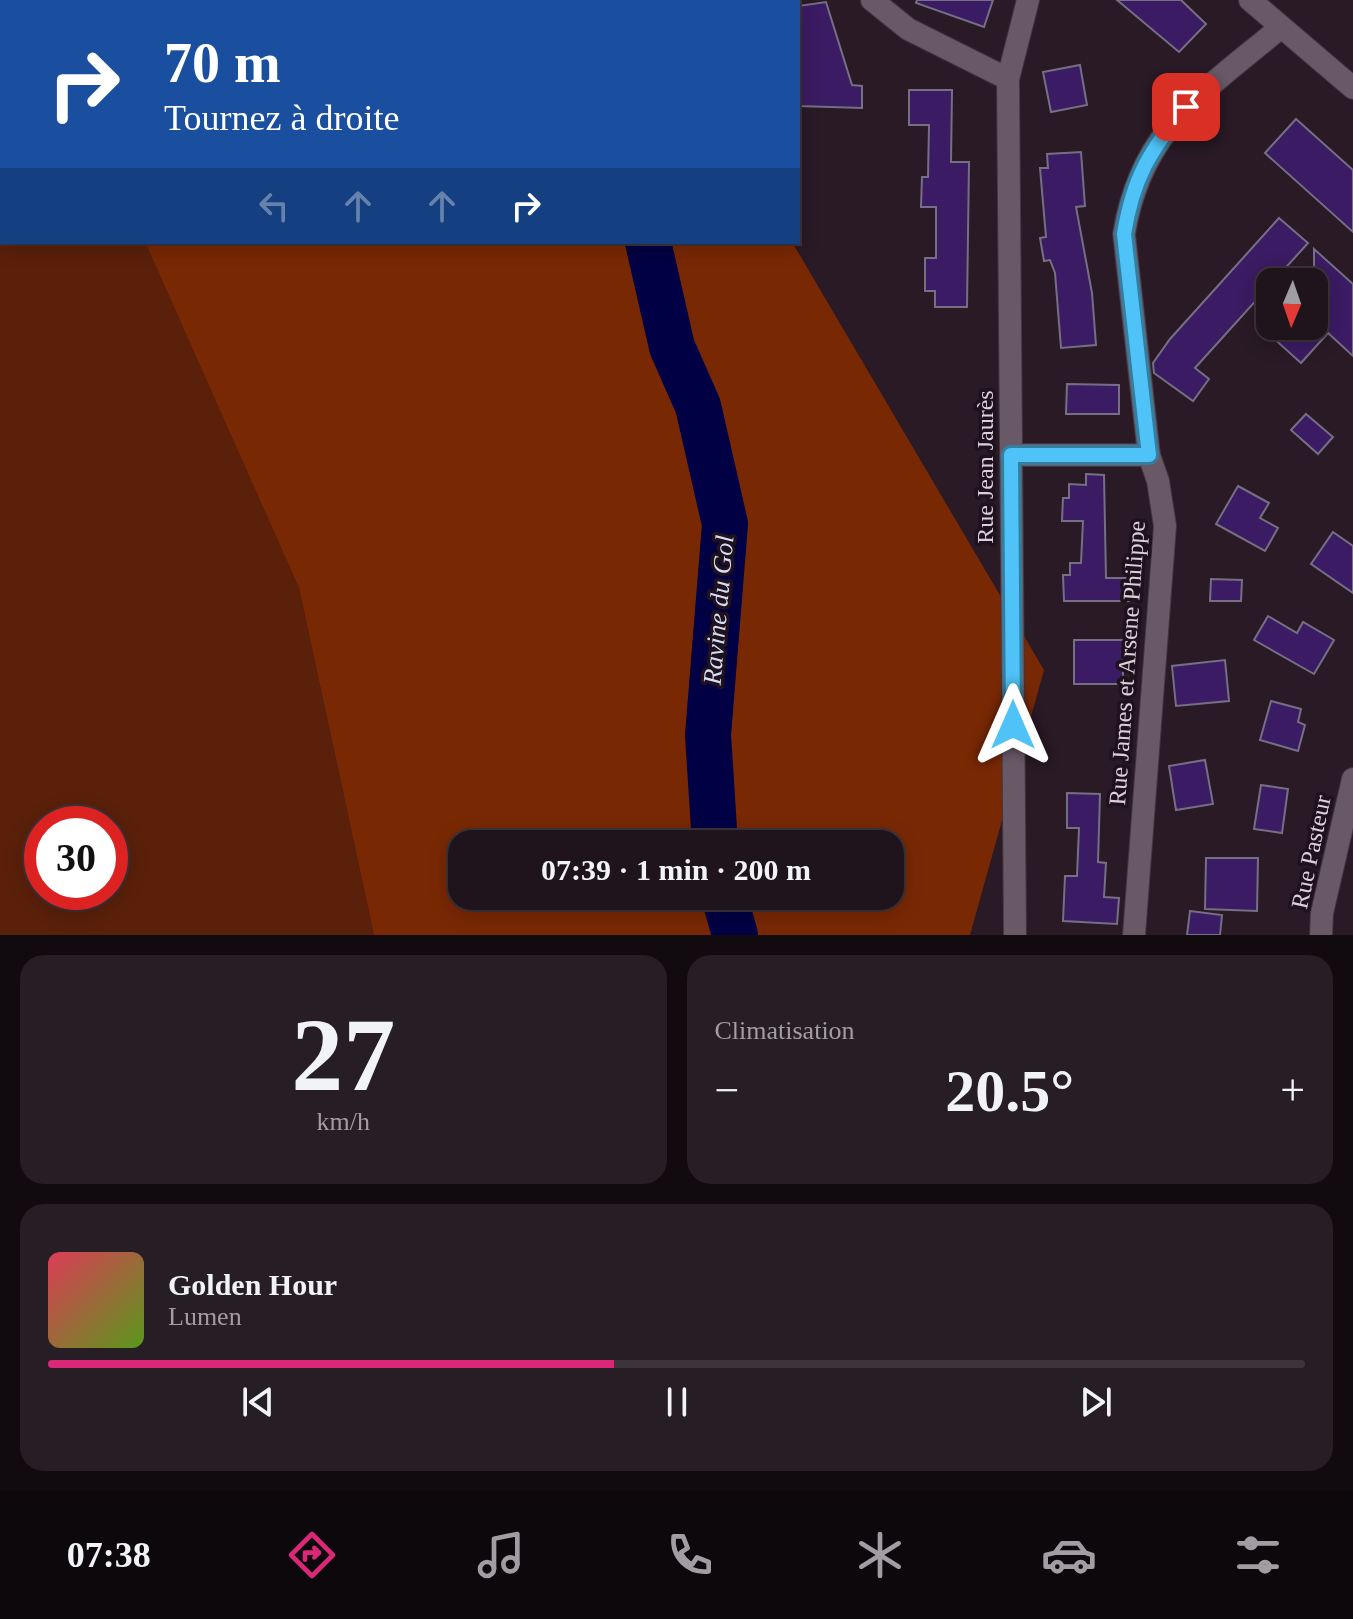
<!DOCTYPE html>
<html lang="fr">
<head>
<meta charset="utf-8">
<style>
  body { margin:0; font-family:"Times New Roman",serif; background:#271d25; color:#f1f3f6; height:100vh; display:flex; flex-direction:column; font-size:30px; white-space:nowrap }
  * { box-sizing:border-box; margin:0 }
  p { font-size:26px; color:#a19ea3 }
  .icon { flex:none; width:44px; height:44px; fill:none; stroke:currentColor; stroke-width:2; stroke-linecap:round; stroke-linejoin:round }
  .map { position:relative; height:935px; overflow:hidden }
  .side { display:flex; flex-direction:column; gap:20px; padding:20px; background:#110b0f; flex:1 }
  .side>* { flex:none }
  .guide { position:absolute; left:0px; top:0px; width:800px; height:244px; box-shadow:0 4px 20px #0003,0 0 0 2px #3c333b; background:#1a4fa0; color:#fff; overflow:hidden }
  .needle { width:52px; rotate:182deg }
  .controls { position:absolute; left:1256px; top:268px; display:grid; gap:16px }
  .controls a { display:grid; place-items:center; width:72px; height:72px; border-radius:16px; background:#1f141c; box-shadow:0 4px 20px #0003,0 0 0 2px #3c333b; font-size:40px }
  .speed { position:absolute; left:24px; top:806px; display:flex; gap:16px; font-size:40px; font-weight:700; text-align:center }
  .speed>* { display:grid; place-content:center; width:104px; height:104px; border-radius:50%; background:#1f141c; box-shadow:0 4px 20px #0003,0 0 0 2px #3c333b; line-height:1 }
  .speed .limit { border:12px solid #d22; background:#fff; color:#111 }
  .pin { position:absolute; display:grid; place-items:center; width:68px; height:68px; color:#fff; margin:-34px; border-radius:16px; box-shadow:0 4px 12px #0006 }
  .me { position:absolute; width:88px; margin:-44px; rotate:0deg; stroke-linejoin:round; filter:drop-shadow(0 0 6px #0008) }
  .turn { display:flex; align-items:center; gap:28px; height:168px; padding:0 32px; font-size:36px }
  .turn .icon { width:104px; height:104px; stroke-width:2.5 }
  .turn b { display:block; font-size:56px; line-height:68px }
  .lanes { display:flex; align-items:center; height:76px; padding:0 32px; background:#0003; justify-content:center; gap:40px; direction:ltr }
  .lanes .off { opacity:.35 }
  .big { font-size:60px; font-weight:800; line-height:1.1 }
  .side .card { flex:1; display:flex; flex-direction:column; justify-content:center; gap:12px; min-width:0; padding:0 28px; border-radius:24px; background:#271d25 }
  .side .dial { align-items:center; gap:0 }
  .dial b { font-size:104px; line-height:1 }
  .song { display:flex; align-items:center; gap:24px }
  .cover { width:96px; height:96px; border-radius:12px; background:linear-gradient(135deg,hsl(350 70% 55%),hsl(90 70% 35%)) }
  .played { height:8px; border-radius:4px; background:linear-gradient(90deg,#db2777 45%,#3c333b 45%) }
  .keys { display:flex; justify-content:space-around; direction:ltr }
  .heat { display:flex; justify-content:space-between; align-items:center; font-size:44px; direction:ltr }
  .side .tiles { flex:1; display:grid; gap:20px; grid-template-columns:1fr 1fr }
  .card:last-child { grid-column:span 2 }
  .trip { position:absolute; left:448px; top:830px; width:456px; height:80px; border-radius:24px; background:#1f141c; box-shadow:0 4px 20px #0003,0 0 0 2px #3c333b; font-weight:800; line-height:80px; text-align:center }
  .menu { display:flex; height:128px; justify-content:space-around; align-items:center; background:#0c080b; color:#a19ea3 }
  .menu .icon { width:56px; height:56px }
  .menu .current { color:#db2777 }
  .menu b { font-size:36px; color:#f1f3f6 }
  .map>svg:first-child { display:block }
  .green { fill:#5a200a; fill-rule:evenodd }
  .forest { fill:#792804; fill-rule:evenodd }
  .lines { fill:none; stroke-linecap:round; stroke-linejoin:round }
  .river { stroke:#010044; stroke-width:46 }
  .building { fill:#3b1b63; stroke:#756f83; stroke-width:2 }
  .minor-casing { stroke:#41363f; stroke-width:24 }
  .minor { stroke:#695866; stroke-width:22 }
  .route-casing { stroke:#337fa1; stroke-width:20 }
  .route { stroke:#4fc3f7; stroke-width:14 }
  .labels { text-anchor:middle; stroke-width:7; stroke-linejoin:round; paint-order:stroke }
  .street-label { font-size:24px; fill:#dbd1d9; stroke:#1f111d }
  .water-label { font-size:26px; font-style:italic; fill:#d5dff4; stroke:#1f111d }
</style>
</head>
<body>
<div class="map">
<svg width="1353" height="935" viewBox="0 0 1353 935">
  <rect width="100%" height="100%" fill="#291a26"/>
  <path class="green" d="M 0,0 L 204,0 L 2,2 L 2,242 L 145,242 L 299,588 L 374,935 L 0,935 ZM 42,824 L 110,824 L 110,892 L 42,892 Z"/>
  <g class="forest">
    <path d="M 204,0 L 696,0 L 697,2 L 203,2 Z"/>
    <path d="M 145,242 L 792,242 L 1044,670 L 970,935 L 374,935 L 299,588 ZM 462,844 L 890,844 L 890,896 L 462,896 Z"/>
  </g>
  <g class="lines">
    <g class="river">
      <path d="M 546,0 L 547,2"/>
      <path d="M 648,242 L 672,347 L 698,406 L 725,524 L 708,735 L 715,844"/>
      <path d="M 724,896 L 735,935"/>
    </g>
  </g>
  <g class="building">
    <path d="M 917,0 L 993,0 L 984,27 L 916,3 Z"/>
    <path d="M 1117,0 L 1181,0 L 1206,24 L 1179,52 Z"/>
    <path d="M 826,2 L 852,85 L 862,86 L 862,108 L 798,106 L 798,6 Z"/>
    <path d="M 1080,65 L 1087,105 L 1051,112 L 1043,72 Z"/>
    <path d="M 909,90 L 952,90 L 951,162 L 969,162 L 967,307 L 935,307 L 935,291 L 925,291 L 925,258 L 936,258 L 936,207 L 921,207 L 922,177 L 928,177 L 929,125 L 909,125 Z"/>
    <path d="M 1296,119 L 1353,170 L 1353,232 L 1265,153 Z"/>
    <path d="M 1081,152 L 1085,206 L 1076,207 L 1092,293 L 1096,345 L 1061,348 L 1055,273 L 1050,260 L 1044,261 L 1040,238 L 1046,237 L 1040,168 L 1048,168 L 1047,154 Z"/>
    <path d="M 1279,218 L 1308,243 L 1195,368 L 1209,379 L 1193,401 L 1154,373 L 1153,363 L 1170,339 Z"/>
    <path d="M 1314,249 L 1353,284 L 1353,356 L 1328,333 L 1301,363 L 1260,326 L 1314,326 Z"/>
    <path d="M 1067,384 L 1119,385 L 1119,414 L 1066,414 Z"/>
    <path d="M 1306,414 L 1333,437 L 1318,454 L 1291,430 Z"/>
    <path d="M 1086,474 L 1104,475 L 1106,578 L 1129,578 L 1129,601 L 1064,601 L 1063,575 L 1070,575 L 1070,563 L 1081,563 L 1083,521 L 1062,521 L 1063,498 L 1069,498 L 1069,484 L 1086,485 Z"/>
    <path d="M 1238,486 L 1269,503 L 1260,518 L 1278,528 L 1265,551 L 1216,524 Z"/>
    <path d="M 1333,532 L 1353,546 L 1353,593 L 1311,564 Z"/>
    <path d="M 1211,579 L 1242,580 L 1241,601 L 1210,601 Z"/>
    <path d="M 1268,616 L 1297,633 L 1303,622 L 1334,640 L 1314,674 L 1254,640 Z"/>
    <rect x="1074" y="640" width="49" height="44"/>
    <path d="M 1225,660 L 1229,701 L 1176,706 L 1172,666 Z"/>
    <path d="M 1271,701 L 1301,709 L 1298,722 L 1305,725 L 1298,751 L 1260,740 Z"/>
    <path d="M 1205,760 L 1213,804 L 1176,810 L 1169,766 Z"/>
    <path d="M 1261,785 L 1288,789 L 1282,833 L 1254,829 Z"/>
    <path d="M 1067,793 L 1100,794 L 1098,862 L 1106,863 L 1104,897 L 1119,898 L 1117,924 L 1063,921 L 1065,876 L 1077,876 L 1079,828 L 1067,828 Z"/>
    <path d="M 1206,858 L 1258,858 L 1257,911 L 1205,909 Z"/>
    <path d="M 1190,911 L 1222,915 L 1220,935 L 1187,935 Z"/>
  </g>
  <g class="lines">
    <g class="minor-casing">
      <g id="minor">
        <path d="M 872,0 L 908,29 L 1008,79"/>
        <path d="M 1250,0 L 1353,88"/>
        <path d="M 1011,455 L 1149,455"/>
        <path d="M 1015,935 L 1008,79 L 1028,0"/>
        <path d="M 1134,935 L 1165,526 L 1158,481 L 1149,455 L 1124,234 C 1141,128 1205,91 1281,27"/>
        <path d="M 1321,935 L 1322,913 L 1353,779"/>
      </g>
    </g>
    <use href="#minor" class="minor"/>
  </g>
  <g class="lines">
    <g class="route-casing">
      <path id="route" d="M 1013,725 L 1011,455 L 1149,455 L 1124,234 C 1133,178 1150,150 1186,107"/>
    </g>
    <use href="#route" class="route"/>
  </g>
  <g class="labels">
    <g class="street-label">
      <text transform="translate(985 467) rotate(-90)" y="8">Rue Jean Jaurès</text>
      <text transform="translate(1127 663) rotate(-86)" y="8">Rue James et Arsene Philippe</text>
      <text transform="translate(1311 852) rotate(-78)" y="8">Rue Pasteur</text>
    </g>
    <g class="water-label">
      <text transform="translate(718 610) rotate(-85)" y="9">Ravine du Gol</text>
    </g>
  </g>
</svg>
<div class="controls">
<a><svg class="needle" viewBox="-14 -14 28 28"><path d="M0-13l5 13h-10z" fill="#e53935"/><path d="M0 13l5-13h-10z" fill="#a19ea3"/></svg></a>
</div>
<div class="speed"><div class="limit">30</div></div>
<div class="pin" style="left:1186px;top:107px;background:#d93025"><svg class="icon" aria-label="arrive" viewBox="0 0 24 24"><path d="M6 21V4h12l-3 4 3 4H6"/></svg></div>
<svg class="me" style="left:1013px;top:725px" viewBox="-20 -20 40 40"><path d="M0-17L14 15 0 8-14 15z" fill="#4fc3f7" stroke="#fff" stroke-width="4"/></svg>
<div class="trip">07:39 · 1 min · 200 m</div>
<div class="guide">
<div class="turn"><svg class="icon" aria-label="right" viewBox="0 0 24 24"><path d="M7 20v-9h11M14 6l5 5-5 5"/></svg><div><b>70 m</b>Tournez à droite</div></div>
<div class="lanes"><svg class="icon off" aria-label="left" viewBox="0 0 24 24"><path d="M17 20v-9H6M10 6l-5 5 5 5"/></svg><svg class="icon off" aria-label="ahead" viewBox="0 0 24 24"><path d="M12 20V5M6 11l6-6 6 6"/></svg><svg class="icon off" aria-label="ahead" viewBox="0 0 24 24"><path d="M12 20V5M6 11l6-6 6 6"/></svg><svg class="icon" aria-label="right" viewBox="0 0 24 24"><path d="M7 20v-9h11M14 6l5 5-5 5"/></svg></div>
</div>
</div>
<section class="side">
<div class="tiles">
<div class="card dial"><b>27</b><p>km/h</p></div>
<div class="card"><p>Climatisation</p>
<div class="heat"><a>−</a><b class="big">20.5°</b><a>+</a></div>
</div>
<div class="card">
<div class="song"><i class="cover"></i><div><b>Golden Hour</b><p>Lumen</p></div></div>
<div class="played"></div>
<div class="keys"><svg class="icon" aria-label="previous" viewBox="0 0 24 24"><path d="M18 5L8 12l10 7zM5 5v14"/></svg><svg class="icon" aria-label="pause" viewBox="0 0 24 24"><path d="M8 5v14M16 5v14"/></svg><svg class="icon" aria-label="next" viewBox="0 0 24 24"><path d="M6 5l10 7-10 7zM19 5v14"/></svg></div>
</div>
</div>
</section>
<nav class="menu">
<b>07:38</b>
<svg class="icon current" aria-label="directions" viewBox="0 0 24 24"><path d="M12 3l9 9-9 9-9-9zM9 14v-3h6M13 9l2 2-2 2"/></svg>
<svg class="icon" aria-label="music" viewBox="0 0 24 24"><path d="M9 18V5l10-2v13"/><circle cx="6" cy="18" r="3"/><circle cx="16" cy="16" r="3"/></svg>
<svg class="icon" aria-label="phone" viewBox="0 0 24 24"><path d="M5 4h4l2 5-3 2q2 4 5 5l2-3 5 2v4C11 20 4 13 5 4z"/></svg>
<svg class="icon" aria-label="climate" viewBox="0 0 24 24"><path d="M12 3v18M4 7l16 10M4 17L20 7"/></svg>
<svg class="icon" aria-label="car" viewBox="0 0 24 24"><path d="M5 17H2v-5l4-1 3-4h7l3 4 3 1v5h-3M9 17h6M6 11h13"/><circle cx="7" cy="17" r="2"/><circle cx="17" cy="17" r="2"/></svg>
<svg class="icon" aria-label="filters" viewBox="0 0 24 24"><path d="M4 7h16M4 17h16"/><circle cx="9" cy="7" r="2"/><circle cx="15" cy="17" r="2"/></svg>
</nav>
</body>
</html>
